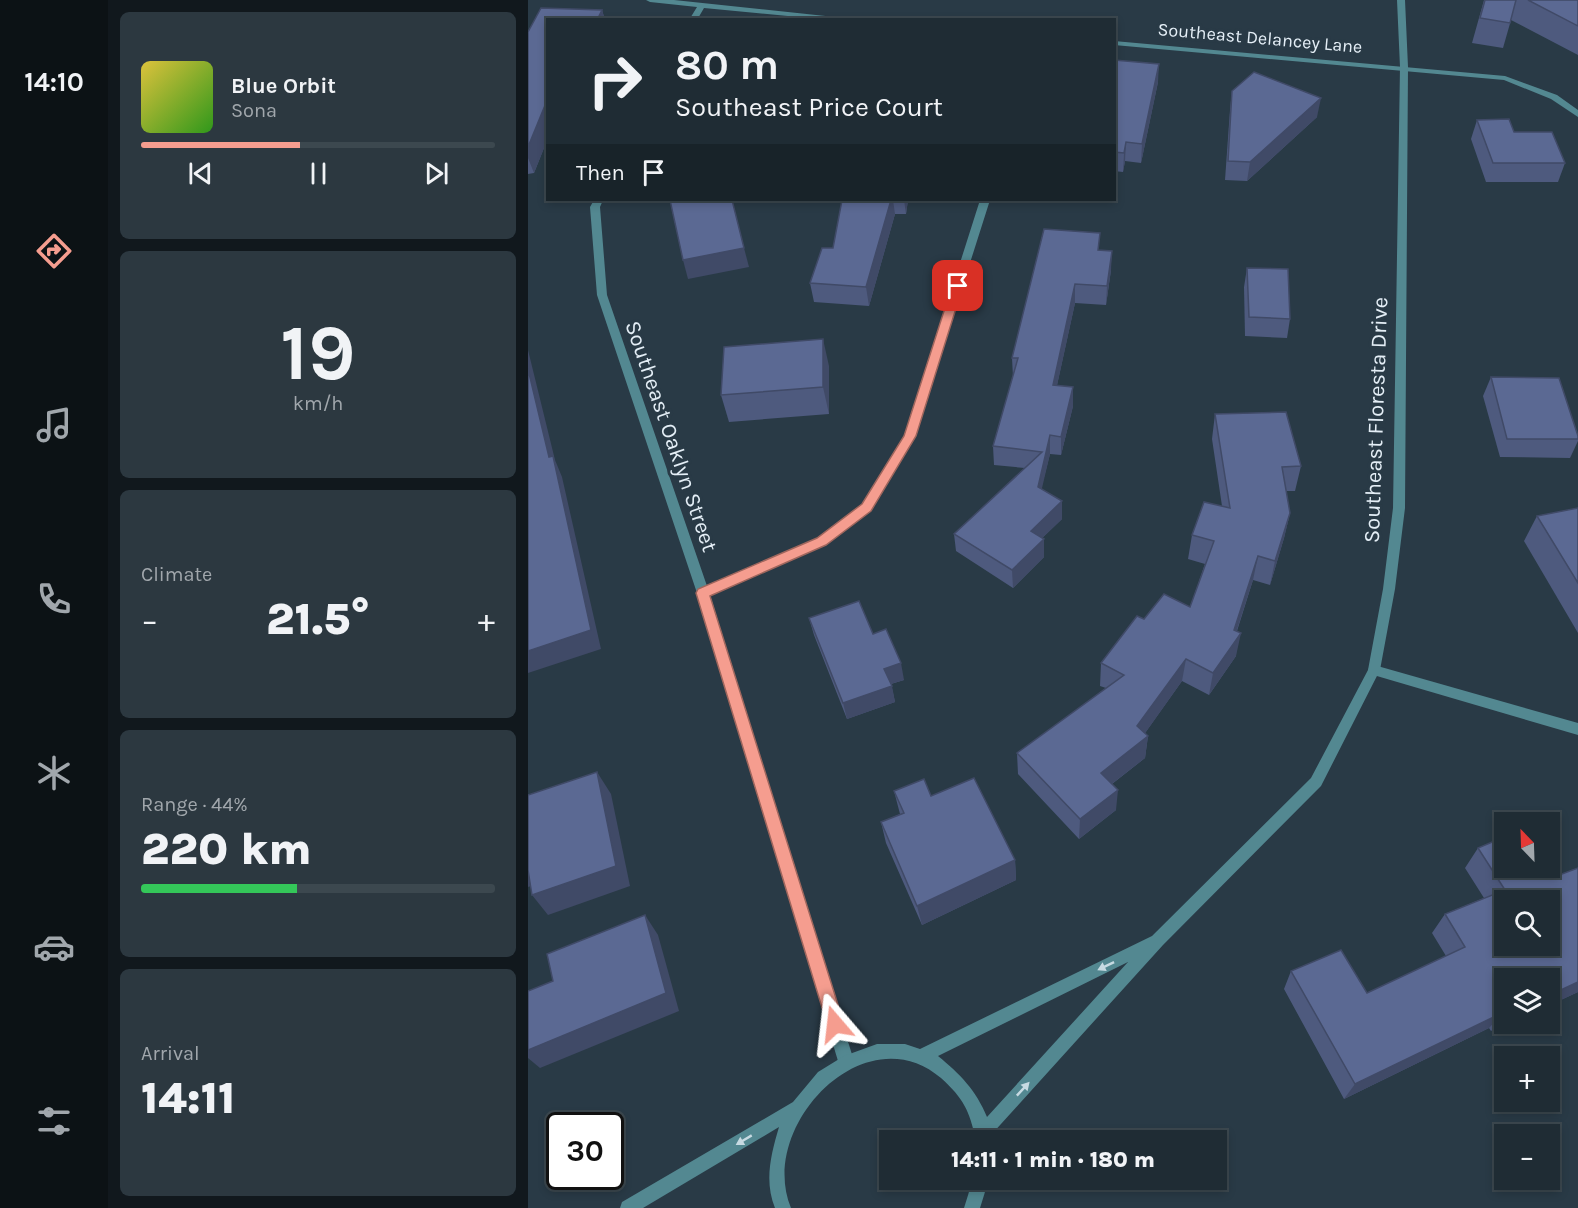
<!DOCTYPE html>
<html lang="en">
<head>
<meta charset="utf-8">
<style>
  body { margin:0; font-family:Karla,sans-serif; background:#2c3840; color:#f1f3f6; height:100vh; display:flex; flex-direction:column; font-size:22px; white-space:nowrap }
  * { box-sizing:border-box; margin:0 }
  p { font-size:20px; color:#a1a7ac }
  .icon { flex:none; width:33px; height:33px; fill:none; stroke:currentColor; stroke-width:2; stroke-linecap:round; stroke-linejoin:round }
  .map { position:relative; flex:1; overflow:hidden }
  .panel { display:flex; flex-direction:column; gap:12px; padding:12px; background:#11181d; width:420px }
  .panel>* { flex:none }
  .banner { position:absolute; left:18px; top:18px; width:570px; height:183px; border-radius:0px; box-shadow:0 3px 9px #0003,0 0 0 2px #3c484f; background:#1f2c34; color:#f1f3f6; overflow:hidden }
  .needle { width:39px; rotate:337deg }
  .controls { position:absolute; left:966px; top:812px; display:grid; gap:12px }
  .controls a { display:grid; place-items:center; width:66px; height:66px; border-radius:0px; background:#1f2c34; box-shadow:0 3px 9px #0003,0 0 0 2px #3c484f; font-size:30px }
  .speed { position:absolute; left:18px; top:1112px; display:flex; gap:12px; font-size:30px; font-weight:700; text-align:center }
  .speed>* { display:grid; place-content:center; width:78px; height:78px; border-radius:50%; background:#1f2c34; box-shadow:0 3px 9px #0003,0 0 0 2px #3c484f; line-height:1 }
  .speed .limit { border:3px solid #111; border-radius:9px; background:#fff; color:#111 }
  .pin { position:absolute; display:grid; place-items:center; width:51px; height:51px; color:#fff; margin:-26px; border-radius:12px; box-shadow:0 3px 9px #0006 }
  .me { position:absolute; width:66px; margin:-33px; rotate:343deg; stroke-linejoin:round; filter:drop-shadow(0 0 4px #0008) }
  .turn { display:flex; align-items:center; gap:21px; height:126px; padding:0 30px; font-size:27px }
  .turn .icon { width:78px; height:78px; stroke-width:2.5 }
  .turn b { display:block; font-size:42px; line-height:51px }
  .then { display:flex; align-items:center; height:57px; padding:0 30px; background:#0003; gap:12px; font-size:22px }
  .big { font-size:45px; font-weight:800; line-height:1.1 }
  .panel .tile { flex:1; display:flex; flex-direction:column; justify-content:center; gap:9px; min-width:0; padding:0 21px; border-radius:9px; background:#2c3840 }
  .panel .dial { align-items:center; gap:0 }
  .dial b { font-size:78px; line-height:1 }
  .song { display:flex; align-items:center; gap:18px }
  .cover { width:72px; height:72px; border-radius:9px; background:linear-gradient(135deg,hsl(50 70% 55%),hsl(110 70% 35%)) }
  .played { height:6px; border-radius:3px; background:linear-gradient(90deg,#f59d8f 45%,#3c484f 45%) }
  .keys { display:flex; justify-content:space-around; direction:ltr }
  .heat { display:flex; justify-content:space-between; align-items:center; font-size:33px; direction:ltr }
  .charge { height:9px; border-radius:4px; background:linear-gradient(90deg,#34c759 44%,#3c484f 0) }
  .trip { position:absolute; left:351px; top:1130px; width:348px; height:60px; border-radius:0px; background:#1f2c34; box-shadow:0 3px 9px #0003,0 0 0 2px #3c484f; font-weight:800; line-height:60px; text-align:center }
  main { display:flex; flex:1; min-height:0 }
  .menu { display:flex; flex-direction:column; width:108px; justify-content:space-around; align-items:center; background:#0c1215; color:#a1a7ac }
  .menu .icon { width:42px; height:42px }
  .menu .on { color:#f59d8f }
  .menu b { font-size:27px; color:#f1f3f6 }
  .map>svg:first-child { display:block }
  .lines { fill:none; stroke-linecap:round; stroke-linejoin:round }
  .minor { fill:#538891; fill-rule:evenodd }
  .tertiary { fill:#538891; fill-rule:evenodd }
  .wall { fill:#4e5a7e }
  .shaded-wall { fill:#404a67 }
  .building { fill:#5b6993; stroke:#404a67; stroke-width:1.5; fill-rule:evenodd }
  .oneway { fill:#c7dae2 }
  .route { fill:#f59d8f; stroke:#9f665d; stroke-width:1.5 }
  .labels { text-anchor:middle; stroke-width:6; stroke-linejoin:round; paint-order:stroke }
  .far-street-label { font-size:18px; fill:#e4eef6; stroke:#293a46 }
  .street-label { font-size:22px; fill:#e4eef6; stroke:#293a46 }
</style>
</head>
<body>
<main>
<nav class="menu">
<b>14:10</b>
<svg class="icon on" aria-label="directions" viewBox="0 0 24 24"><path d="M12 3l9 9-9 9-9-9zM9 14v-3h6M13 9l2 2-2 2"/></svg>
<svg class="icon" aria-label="music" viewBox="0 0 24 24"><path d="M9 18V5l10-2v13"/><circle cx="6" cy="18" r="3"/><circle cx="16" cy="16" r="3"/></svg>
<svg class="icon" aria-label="phone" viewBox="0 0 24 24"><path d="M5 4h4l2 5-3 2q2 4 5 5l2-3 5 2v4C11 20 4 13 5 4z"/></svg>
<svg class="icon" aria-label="climate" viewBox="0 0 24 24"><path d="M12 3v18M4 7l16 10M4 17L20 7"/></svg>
<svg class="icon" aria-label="car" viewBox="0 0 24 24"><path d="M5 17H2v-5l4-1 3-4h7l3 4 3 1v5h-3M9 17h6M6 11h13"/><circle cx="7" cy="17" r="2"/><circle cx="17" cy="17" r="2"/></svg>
<svg class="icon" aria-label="filters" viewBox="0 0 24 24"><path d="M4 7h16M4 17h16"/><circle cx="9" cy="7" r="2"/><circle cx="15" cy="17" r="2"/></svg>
</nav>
<section class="panel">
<div class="tile">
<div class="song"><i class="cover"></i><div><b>Blue Orbit</b><p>Sona</p></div></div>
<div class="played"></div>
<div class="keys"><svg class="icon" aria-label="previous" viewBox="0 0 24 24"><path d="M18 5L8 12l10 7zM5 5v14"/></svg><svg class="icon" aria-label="pause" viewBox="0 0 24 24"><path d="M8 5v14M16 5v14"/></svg><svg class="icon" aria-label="next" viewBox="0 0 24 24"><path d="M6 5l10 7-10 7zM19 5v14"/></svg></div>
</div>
<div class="tile dial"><b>19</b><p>km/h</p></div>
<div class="tile"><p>Climate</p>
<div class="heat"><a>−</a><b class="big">21.5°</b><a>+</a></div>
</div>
<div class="tile"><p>Range · 44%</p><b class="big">220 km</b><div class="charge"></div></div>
<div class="tile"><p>Arrival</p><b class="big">14:11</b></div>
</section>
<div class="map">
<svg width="1050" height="1208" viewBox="0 0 1050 1208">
  <rect width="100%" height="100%" fill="#293a46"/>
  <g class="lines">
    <g class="minor">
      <path d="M 118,0 L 146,0 L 335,20 L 301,20 L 176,8 L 169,20 L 161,20 L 169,7 L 122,2 Z"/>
      <path d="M 586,41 L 977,76 L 1029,95 L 1050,110 L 1050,117 L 1023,99 L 976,80 L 586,45 Z"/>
      <path d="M 66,200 L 75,200 L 72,207 L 79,295 L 179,586 L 290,539 L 334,505 L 377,436 L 452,200 L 462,200 L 387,436 L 342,511 L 298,545 L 182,595 L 326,1061 L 323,1066 L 318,1069 L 313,1066 L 310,1061 L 169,593 L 69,295 L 62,207 Z"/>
      <path d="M 846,665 L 1050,723 L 1050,735 L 842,674 L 840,670 L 842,666 Z"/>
    </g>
    <g class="tertiary">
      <path d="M 869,0 L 877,0 L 880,67 L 877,508 L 867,589 L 852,670 L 793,786 L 635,945 L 463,1135 L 462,1140 L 448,1140 C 441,1110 436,1099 413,1078 C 337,1013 229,1126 263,1208 L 247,1208 C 236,1181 243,1154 251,1127 L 115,1208 L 92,1208 L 94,1202 L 265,1102 L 290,1072 L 316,1056 L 349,1044 L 377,1044 L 392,1049 L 624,936 L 783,778 L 840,670 L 855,589 L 865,508 L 872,67 ZM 600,962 L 459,1117 C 448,1090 432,1074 410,1056 Z"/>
      <path d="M 445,1179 L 461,1179 L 452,1208 L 436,1208 Z"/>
    </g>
  </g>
  <g class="wall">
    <path d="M 956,0 L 1050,0 L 1050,55 L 983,20 L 975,48 L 944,43 Z"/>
    <path d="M 13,8 L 74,10 L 77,20 L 20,20 L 20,138 L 6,173 L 0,174 L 0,32 Z"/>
    <path d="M 586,60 L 630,82 L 613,163 L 597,161 L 595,172 L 586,171 Z"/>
    <path d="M 704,91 L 789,117 L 719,181 L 697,180 L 702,110 Z"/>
    <path d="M 949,120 L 986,132 L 1037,163 L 1030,182 L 958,182 L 943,139 Z"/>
    <path d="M 314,200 L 380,200 L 378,214 L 367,214 L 341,306 L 286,302 L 282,283 L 305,248 Z"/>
    <path d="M 572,250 L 583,270 L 578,305 L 547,303 L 529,385 L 545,406 L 533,455 L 522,454 L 513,489 L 534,519 L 514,538 L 516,539 L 516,557 L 485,588 L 428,551 L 426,534 L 497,468 L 466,465 L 465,446 L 485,377 L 484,358 Z"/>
    <path d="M 719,268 L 762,319 L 759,338 L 717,336 L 716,287 Z"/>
    <path d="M 301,366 L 301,414 L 201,422 L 193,395 Z"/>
    <path d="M 963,377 L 1050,436 L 1050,441 L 1042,458 L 972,457 L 955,396 Z"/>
    <path d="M 687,414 L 773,466 L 767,491 L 758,491 L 762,513 L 756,538 L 742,585 L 725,580 L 709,631 L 708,656 L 681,695 L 654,681 L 617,733 L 620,736 L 617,758 L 584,784 L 588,810 L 551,839 L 490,774 L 489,753 L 578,688 L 572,686 L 573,663 L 616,619 L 662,607 L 677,564 L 660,559 L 664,535 L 694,506 L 684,439 Z"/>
    <path d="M 1050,508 L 1050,633 L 996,541 L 1009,516 Z"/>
    <path d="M 281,618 L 345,634 L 376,680 L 363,684 L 367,702 L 319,719 L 286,635 Z"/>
    <path d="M 366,791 L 403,796 L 487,860 L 488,880 L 394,925 L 358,843 L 353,822 L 372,814 Z"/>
    <path d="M 950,848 L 1023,878 L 1050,868 L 1050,992 L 1022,1005 L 1022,978 L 976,978 L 976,1023 L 980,1023 L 963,1031 L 961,1028 L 816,1099 L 756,989 L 763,971 L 839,993 L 918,956 L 904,933 L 917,914 L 956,898 L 937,868 Z"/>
  </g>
  <g class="shaded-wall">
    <path d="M 74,10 L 77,20 L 69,20 Z"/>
    <path d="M 631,64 L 630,82 L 613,163 L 614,144 Z"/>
    <path d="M 20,98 L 20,138 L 6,173 L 0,158 L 0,147 Z"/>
    <path d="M 793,98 L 789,117 L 719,181 L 722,162 Z"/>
    <path d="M 598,142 L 597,161 L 595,172 L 596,153 Z"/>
    <path d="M 363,200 L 365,200 L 367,214 L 341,306 L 338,287 Z"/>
    <path d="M 376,200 L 380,200 L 378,214 Z"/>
    <path d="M 216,248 L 221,267 L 160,279 L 155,260 Z"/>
    <path d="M 584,251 L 583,270 L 578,305 L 579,286 Z"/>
    <path d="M 547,284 L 547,303 L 525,404 L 525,385 Z"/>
    <path d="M 295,339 L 301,366 L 301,414 L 295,387 Z"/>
    <path d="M 0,350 L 27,460 L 34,477 L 73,649 L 0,673 L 0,651 L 21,457 L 0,369 Z"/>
    <path d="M 545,387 L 545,406 L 533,455 L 533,437 Z"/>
    <path d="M 522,435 L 522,454 L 510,505 L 510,487 Z"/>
    <path d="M 534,501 L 534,519 L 503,549 L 503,531 Z"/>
    <path d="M 762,513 L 756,538 L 742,585 L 747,561 Z"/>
    <path d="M 516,539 L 516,557 L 485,588 L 484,570 Z"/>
    <path d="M 730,556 L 725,580 L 703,648 L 713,633 L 708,656 L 681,695 L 685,673 L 706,630 Z"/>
    <path d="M 658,659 L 654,681 L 608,746 L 620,736 L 617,758 L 572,793 L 573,773 L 609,726 Z"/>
    <path d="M 373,663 L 376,680 L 359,685 L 356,669 Z"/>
    <path d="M 364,686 L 367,702 L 319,719 L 315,703 Z"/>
    <path d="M 69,772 L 83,794 L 102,886 L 20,915 L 4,895 Z"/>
    <path d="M 590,790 L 588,810 L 551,839 L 552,819 Z"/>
    <path d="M 487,860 L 488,880 L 394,925 L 389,906 Z"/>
    <path d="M 0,863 L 15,882 L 0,887 Z"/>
    <path d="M 117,915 L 130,935 L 151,1011 L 12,1068 L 0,1058 L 0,1050 Z"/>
    <path d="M 1050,982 L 1050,992 L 1022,1005 L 1022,995 Z"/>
    <path d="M 976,1012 L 961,1028 L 816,1099 L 827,1084 Z"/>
    <path d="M 976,1016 L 976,1023 L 980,1023 L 963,1031 Z"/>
  </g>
  <g class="building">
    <path d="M 957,0 L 988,0 L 982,23 L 952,18 Z"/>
    <path d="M 1000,0 L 1050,0 L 1050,26 Z"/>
    <path d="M 13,8 L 74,10 L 69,20 L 20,20 L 20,98 L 0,147 L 0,32 Z"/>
    <path d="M 586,60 L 631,64 L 614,144 L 598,142 L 596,153 L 586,152 Z"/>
    <path d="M 726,72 L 793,98 L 722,162 L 700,161 L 704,91 Z"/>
    <path d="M 981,119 L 986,132 L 1024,132 L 1037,163 L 965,163 L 949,120 Z"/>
    <path d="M 142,200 L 204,200 L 216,248 L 155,260 Z"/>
    <path d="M 314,200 L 363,200 L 338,287 L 282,283 L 294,248 L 305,248 Z"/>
    <path d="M 516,229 L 572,233 L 570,250 L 584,251 L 579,286 L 547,284 L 525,385 L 545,387 L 533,437 L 522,435 L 510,487 L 534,501 L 503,531 L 516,539 L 484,570 L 426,534 L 514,452 L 465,446 L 490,358 L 484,358 Z"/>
    <path d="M 719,268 L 760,269 L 762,319 L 721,317 Z"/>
    <path d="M 295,339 L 295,387 L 193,395 L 196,347 Z"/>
    <path d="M 0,369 L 21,457 L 25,456 L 63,630 L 0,651 Z"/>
    <path d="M 963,377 L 1031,378 L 1050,436 L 1050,439 L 979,439 Z"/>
    <path d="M 758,412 L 773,466 L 754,467 L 762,513 L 747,561 L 730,556 L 706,630 L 713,633 L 685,673 L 658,659 L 609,726 L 620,736 L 573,773 L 590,790 L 552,819 L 489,753 L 596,675 L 573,663 L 609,616 L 616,619 L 636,594 L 662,607 L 686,541 L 664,535 L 676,502 L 702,508 L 687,414 Z"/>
    <path d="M 1050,508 L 1050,583 L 1009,516 Z"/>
    <path d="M 331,601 L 345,634 L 358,629 L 373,663 L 356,669 L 364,686 L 315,703 L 281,618 Z"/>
    <path d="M 69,772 L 88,866 L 4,895 L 0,870 L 0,795 Z"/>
    <path d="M 446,778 L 487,860 L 389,906 L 353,822 L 376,813 L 366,791 L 396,779 L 403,796 Z"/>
    <path d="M 976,837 L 976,867 L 1015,867 L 1023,878 L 1050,868 L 1050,982 L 1022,995 L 1022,978 L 976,978 L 976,1012 L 827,1084 L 763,971 L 813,950 L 839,993 L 937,947 L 917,914 L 977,890 L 950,848 ZM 976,900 L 1022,900 L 1022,945 L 976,945 Z"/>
    <path d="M 117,915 L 138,993 L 0,1050 L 0,991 L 25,981 L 19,954 Z"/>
  </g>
  <defs><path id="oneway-solid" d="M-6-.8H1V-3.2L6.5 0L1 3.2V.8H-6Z" transform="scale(1.5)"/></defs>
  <g class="oneway">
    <use href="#oneway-solid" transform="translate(578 966) rotate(154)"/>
    <use href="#oneway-solid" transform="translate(495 1089) rotate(-47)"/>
    <use href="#oneway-solid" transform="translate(216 1140) rotate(149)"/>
  </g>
  <path class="route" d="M 430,282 L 435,286 L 388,436 L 343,511 L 298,545 L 182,596 L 316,1024 L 313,1030 L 307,1033 L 301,1030 L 299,1024 L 168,593 L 170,589 L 289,538 L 334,504 L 376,436 L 424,286 Z"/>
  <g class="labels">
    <g class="far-street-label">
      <text transform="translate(732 38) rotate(5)" y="6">Southeast Delancey Lane</text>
    </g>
    <g class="street-label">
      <text transform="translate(847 420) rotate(-88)" y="8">Southeast Floresta Drive</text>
      <text transform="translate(144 436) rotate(71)" y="8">Southeast Oaklyn Street</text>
    </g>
  </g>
</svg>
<div class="controls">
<a><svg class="needle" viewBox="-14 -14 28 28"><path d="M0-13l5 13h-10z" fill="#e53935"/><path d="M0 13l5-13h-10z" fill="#a1a7ac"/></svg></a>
<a><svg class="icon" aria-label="search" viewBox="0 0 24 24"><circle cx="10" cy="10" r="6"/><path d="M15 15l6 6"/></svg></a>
<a><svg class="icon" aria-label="layers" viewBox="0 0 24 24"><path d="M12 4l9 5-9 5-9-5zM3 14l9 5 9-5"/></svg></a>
<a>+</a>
<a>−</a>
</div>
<div class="speed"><div class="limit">30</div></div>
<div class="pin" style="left:430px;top:286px;background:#d93025"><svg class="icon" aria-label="arrive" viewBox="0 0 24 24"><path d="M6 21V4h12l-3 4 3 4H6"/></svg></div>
<svg class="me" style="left:307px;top:1024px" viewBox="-20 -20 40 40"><path d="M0-17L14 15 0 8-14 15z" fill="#f59d8f" stroke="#fff" stroke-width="4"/></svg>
<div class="trip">14:11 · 1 min · 180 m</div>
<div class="banner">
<div class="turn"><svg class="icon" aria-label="right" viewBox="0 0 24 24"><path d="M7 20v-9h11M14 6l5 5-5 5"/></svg><div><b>80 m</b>Southeast Price Court</div></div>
<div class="then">Then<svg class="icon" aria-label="arrive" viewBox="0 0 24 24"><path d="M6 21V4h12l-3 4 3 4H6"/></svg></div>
</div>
</div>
</main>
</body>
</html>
